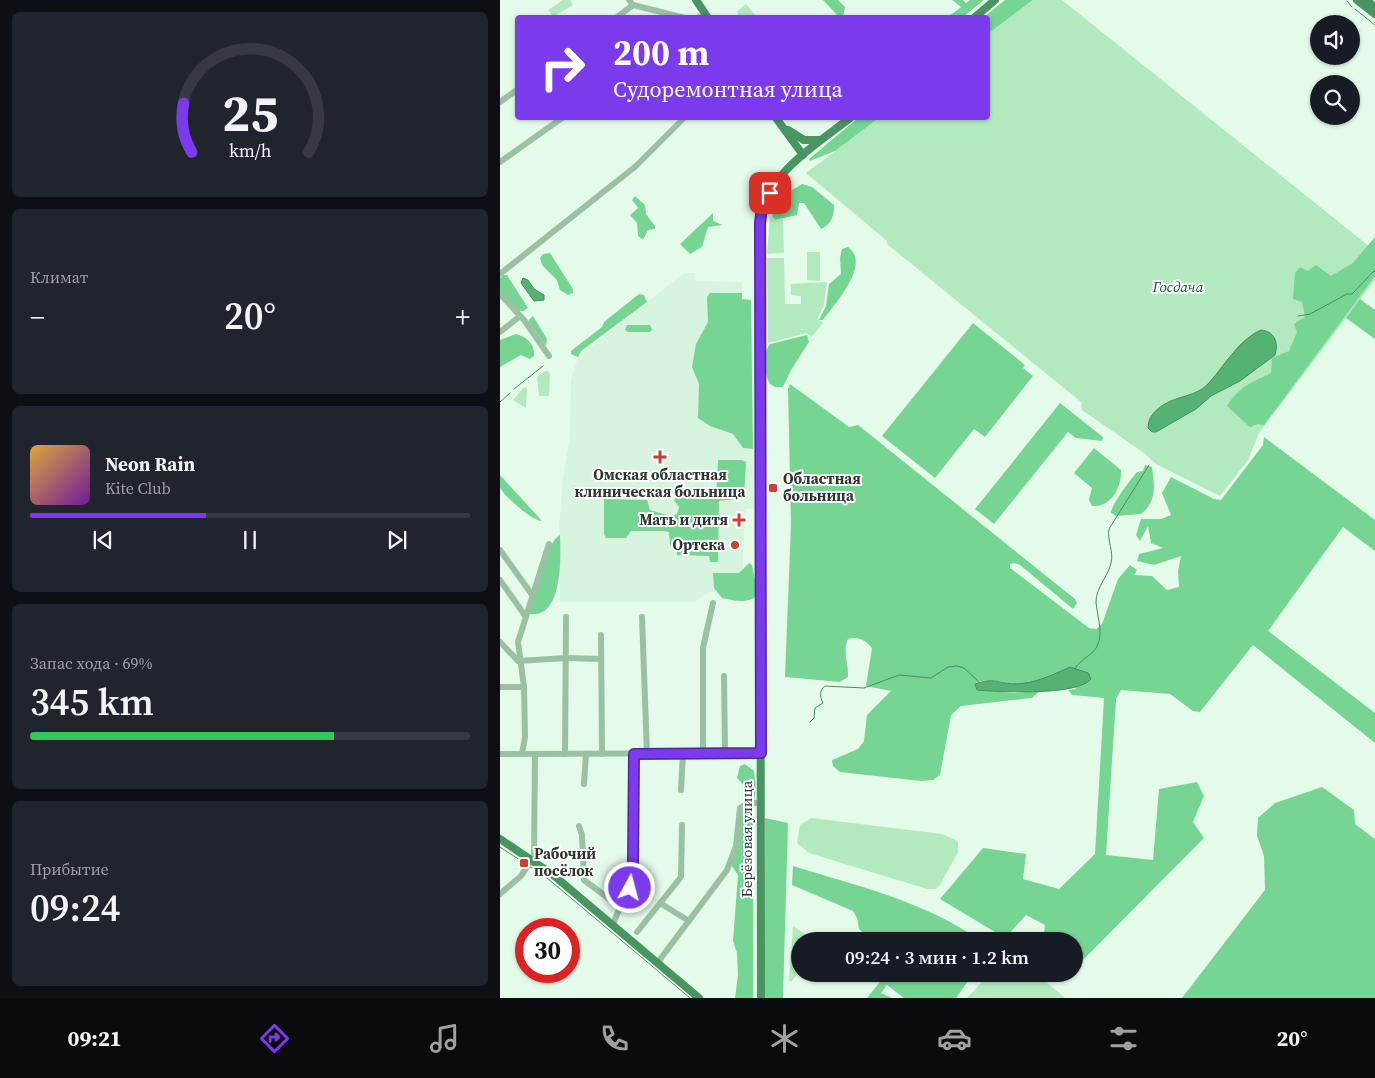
<!DOCTYPE html>
<html lang="ru">
<head>
<meta charset="utf-8">
<style>
  body { margin:0; font-family:"Source Serif 4",serif; background:#20242c; color:#f1f3f6; height:100vh; display:flex; flex-direction:column; font-size:19px; white-space:nowrap }
  * { box-sizing:border-box; margin:0 }
  p { font-size:16px; color:#9ea1a6 }
  .icon { flex:none; width:28px; height:28px; fill:none; stroke:currentColor; stroke-width:2; stroke-linecap:round; stroke-linejoin:round }
  .map { position:relative; flex:1; overflow:hidden }
  .sheet { display:flex; flex-direction:column; gap:12px; padding:12px; background:#0d0f14; width:500px }
  .sheet>* { flex:none }
  .hud { position:absolute; left:15px; top:15px; width:475px; height:105px; border-radius:5px; box-shadow:0 1px 4px #0004; background:#7c3aed; color:#fff; overflow:hidden }
  .buttons { position:absolute; left:810px; top:15px; display:grid; gap:10px }
  .buttons a { display:grid; place-items:center; width:50px; height:50px; border-radius:50%; background:#171b24; box-shadow:0 1px 4px #0004; font-size:25px }
  .speed { position:absolute; left:15px; top:918px; display:flex; gap:10px; font-size:25px; font-weight:700; text-align:center }
  .speed>* { display:grid; place-content:center; width:65px; height:65px; border-radius:50%; background:#171b24; box-shadow:0 1px 4px #0004; line-height:1 }
  .speed .limit { border:8px solid #d22; background:#fff; color:#111 }
  .pin { position:absolute; display:grid; place-items:center; width:42px; height:42px; color:#fff; margin:-21px; border-radius:10px; box-shadow:0 2px 8px #0006 }
  .me { position:absolute; width:55px; margin:-28px; rotate:7deg; stroke-linejoin:round; filter:drop-shadow(0 0 4px #0008) }
  .turn { display:flex; align-items:center; gap:18px; height:105px; padding:0 15px; font-size:22px }
  .turn .icon { width:65px; height:65px; stroke-width:2.5 }
  .turn b { display:block; font-size:35px; line-height:42px }
  .big { font-size:38px; font-weight:600; line-height:1.1 }
  .sheet .tile { flex:1; display:flex; flex-direction:column; justify-content:center; gap:8px; min-width:0; padding:0 18px; border-radius:8px; background:#20242c }
  .sheet .dial { align-items:center; gap:0 }
  .dial svg { height:130px; overflow:visible; fill:none; stroke:#363941; stroke-width:7; stroke-linecap:round; text-anchor:middle }
  .dial text { fill:#f1f3f6; stroke:none }
  .song { display:flex; align-items:center; gap:15px }
  .cover { width:60px; height:60px; border-radius:8px; background:linear-gradient(135deg,hsl(40 70% 55%),hsl(280 70% 35%)) }
  .played { height:5px; border-radius:2px; background:linear-gradient(90deg,#7c3aed 40%,#363941 40%) }
  .keys { display:flex; justify-content:space-around; direction:ltr }
  .heat { display:flex; justify-content:space-between; align-items:center; font-size:28px; direction:ltr }
  .charge { height:8px; border-radius:4px; background:linear-gradient(90deg,#34c759 69%,#363941 0) }
  .trip { position:absolute; left:291px; top:932px; width:292px; height:50px; border-radius:25px; background:#171b24; box-shadow:0 1px 4px #0004; font-weight:600; line-height:50px; text-align:center }
  .menu { display:flex; height:80px; justify-content:space-around; align-items:center; background:#090b0e; color:#9ea1a6 }
  .menu .icon { width:35px; height:35px }
  .menu .active { color:#7c3aed }
  .menu b { font-size:22px; color:#f1f3f6 }
  main { display:flex; flex:1; min-height:0 }
  .map>svg:first-child { display:block }
  .built { fill:#d7f5de }
  .green { fill:#b2e9bf }
  .forest { fill:#77d594 }
  .water { fill:#54b273; stroke:#488c5f }
  .lines { fill:none; stroke-linecap:round; stroke-linejoin:round }
  .stream { stroke:#488c5f; stroke-width:1 }
  .minor { stroke:#9bc1a4; stroke-width:6 }
  .major { stroke:#489561; stroke-width:8 }
  .tram { stroke:#717e74; stroke-width:1 }
  .route-casing { stroke:#51269a; stroke-width:12 }
  .route { stroke:#7c3aed; stroke-width:9 }
  .poi-dot { fill:#cc3e36; stroke:#fff; stroke-width:2 }
  .labels { text-anchor:middle; stroke-width:4; stroke-linejoin:round; paint-order:stroke }
  .park-label { font-size:15px; font-style:italic; fill:#145930; stroke:#fff }
  .poi-label { font-size:15px; font-weight:bold; fill:#2d352f; stroke:#fff; text-anchor:start }
  .street-label { font-size:15px; fill:#2d352f; stroke:#fff }
</style>
</head>
<body>
<main>
<section class="sheet">
<div class="tile dial"><svg viewBox="0 0 100 80">
<path d="M14 69A42 42 0 1 1 86 69"/>
<path d="M14 69A42 42 0 0 1 9 39" stroke="#7c3aed"/>
<text x="50" y="56" font-size="32" font-weight="700">25</text>
<text x="50" y="72" font-size="11">km/h</text>
</svg></div>
<div class="tile"><p>Климат</p>
<div class="heat"><a>−</a><b class="big">20°</b><a>+</a></div>
</div>
<div class="tile">
<div class="song"><i class="cover"></i><div><b>Neon Rain</b><p>Kite Club</p></div></div>
<div class="played"></div>
<div class="keys"><svg class="icon" aria-label="previous" viewBox="0 0 24 24"><path d="M18 5L8 12l10 7zM5 5v14"/></svg><svg class="icon" aria-label="pause" viewBox="0 0 24 24"><path d="M8 5v14M16 5v14"/></svg><svg class="icon" aria-label="next" viewBox="0 0 24 24"><path d="M6 5l10 7-10 7zM19 5v14"/></svg></div>
</div>
<div class="tile"><p>Запас хода · 69%</p><b class="big">345 km</b><div class="charge"></div></div>
<div class="tile"><p>Прибытие</p><b class="big">09:24</b></div>
</section>
<div class="map">
<svg width="875" height="998" viewBox="0 0 875 998">
  <rect width="100%" height="100%" fill="#e5fbea"/>
  <path class="built" d="M 184,273 L 195,273 L 196,281 L 242,282 L 243,298 L 252,299 L 254,509 L 245,509 L 242,593 L 210,592 L 194,602 L 60,602 L 59,525 L 63,479 L 70,435 L 71,380 L 78,357 Z"/>
  <g class="green">
    <path d="M 63,0 L 70,0 L 73,5 L 53,17 L 48,10 Z"/>
    <path d="M 533,0 L 562,0 L 875,251 L 875,280 L 759,433 L 748,460 L 720,496 L 656,464 L 644,453 L 582,410 L 581,402 L 387,244 L 387,241 L 306,173 L 379,118 L 488,118 L 488,34 Z"/>
    <path d="M 246,4 L 257,17 L 239,17 L 237,11 Z"/>
    <path d="M 270,216 L 275,220 L 283,219 L 284,253 L 267,254 Z"/>
    <path d="M 307,252 L 320,252 L 320,281 L 307,280 Z"/>
    <path d="M 267,258 L 284,258 L 285,304 L 301,304 L 301,296 L 291,295 L 291,284 L 327,282 L 324,305 L 317,319 L 323,323 L 312,337 L 307,333 L 268,343 Z"/>
    <path d="M 45,371 L 48,371 L 50,374 L 49,396 L 39,396 L 37,377 Z"/>
    <path d="M 24,387 L 27,388 L 26,408 L 13,400 Z"/>
    <path d="M 311,818 L 442,834 L 458,841 L 458,852 L 440,885 L 436,889 L 427,889 L 309,853 L 297,843 L 300,825 Z"/>
    <path d="M 293,926 L 315,941 L 300,941 L 300,970 L 291,982 L 289,981 Z"/>
    <path d="M 489,974 L 537,974 L 565,998 L 467,998 Z"/>
  </g>
  <g class="forest">
    <path d="M 323,0 L 338,0 L 345,7 L 343,17 L 339,17 Z"/>
    <path d="M 452,0 L 463,0 L 466,3 L 470,0 L 484,0 L 463,17 L 448,17 L 461,7 Z"/>
    <path d="M 505,0 L 533,0 L 488,34 L 488,18 L 484,17 Z"/>
    <path d="M 358,118 L 379,118 L 335,151 L 310,161 L 309,159 Z"/>
    <path d="M 302,184 L 312,187 L 334,205 C 334,216 332,224 321,229 L 304,203 L 299,203 L 297,215 L 275,220 L 272,216 L 279,198 Z"/>
    <path d="M 135,196 L 145,205 L 146,214 L 155,226 L 155,229 L 148,230 L 143,240 L 138,236 L 137,223 L 130,215 L 138,208 L 132,200 Z"/>
    <path d="M 213,213 L 213,221 L 223,225 L 208,227 L 202,247 L 190,254 L 180,244 Z"/>
    <path d="M 875,237 L 875,276 L 764,425 L 758,424 L 750,427 L 727,406 C 739,387 752,382 771,373 L 772,358 L 789,351 L 797,332 L 794,324 L 805,317 L 802,302 L 793,299 L 795,273 L 800,267 L 808,271 L 816,265 L 831,276 L 853,263 Z"/>
    <path d="M 348,247 C 372,264 334,305 323,320 L 319,320 L 326,306 L 329,284 L 341,274 L 340,258 L 342,249 Z"/>
    <path d="M 50,253 L 73,289 L 73,293 L 68,295 L 60,290 L 57,280 L 42,265 L 40,258 L 43,254 Z"/>
    <path d="M 3,275 L 7,275 L 28,308 L 23,311 L 16,311 L 0,290 L 0,278 Z"/>
    <path d="M 210,293 L 242,293 L 242,299 L 251,300 L 253,449 L 243,448 L 233,434 L 210,426 L 198,418 L 199,384 L 192,367 L 196,344 L 208,322 L 207,297 Z"/>
    <path d="M 139,294 L 144,295 L 147,302 L 81,351 L 78,357 L 71,354 L 71,351 L 102,327 L 104,322 Z"/>
    <path d="M 860,299 L 875,310 L 875,339 L 846,318 Z"/>
    <path d="M 33,316 L 47,339 L 46,346 L 28,321 Z"/>
    <path d="M 473,323 L 525,365 L 523,368 L 533,376 L 485,437 L 474,429 L 435,478 L 382,436 Z"/>
    <path d="M 127,325 L 150,325 L 152,330 L 150,332 L 128,332 L 125,330 Z"/>
    <path d="M 16,334 C 27,337 35,344 34,356 L 30,359 L 21,355 L 0,367 L 0,340 Z"/>
    <path d="M 307,335 L 309,342 L 291,370 L 283,387 L 275,387 L 270,384 C 264,373 262,354 270,344 Z"/>
    <path d="M 290,384 L 349,427 L 358,425 L 575,599 L 577,603 L 573,609 L 520,565 L 515,563 L 510,564 L 510,568 L 589,628 L 596,629 L 602,624 L 618,579 L 630,565 L 637,570 L 634,575 L 652,576 L 667,590 L 679,587 L 678,571 L 681,556 L 654,565 L 637,561 L 639,554 L 663,548 L 651,543 L 648,526 L 640,541 L 636,535 L 641,519 L 661,519 L 671,515 L 662,493 L 671,477 L 714,499 L 721,500 L 763,445 L 764,437 L 875,520 L 875,551 L 843,527 L 768,631 L 875,713 L 875,743 L 753,645 L 700,712 L 693,711 L 670,694 L 621,690 L 616,699 L 606,855 L 653,860 L 659,789 L 697,782 L 704,796 L 693,822 L 704,838 L 581,962 L 575,959 L 575,941 L 543,941 L 545,925 L 526,915 L 505,938 L 440,899 L 483,848 L 526,854 L 523,879 L 559,889 L 595,854 L 604,698 L 572,695 L 568,690 L 576,689 L 569,668 C 551,676 534,685 513,684 C 497,683 492,677 475,683 L 477,690 L 515,693 L 540,691 L 532,698 L 461,706 L 451,715 L 440,775 L 433,780 L 421,781 L 340,772 L 333,766 L 332,760 L 358,749 L 364,741 L 367,715 L 391,691 L 366,686 L 372,648 C 365,640 359,636 348,639 C 342,652 349,664 348,677 L 340,682 L 285,677 L 291,524 L 288,389 Z"/>
    <path d="M 560,403 L 603,437 L 602,441 L 576,438 L 568,432 L 494,524 L 475,509 Z"/>
    <path d="M 594,448 L 621,470 C 622,487 611,508 592,506 L 589,500 L 592,488 L 574,473 Z"/>
    <path d="M 218,460 L 242,460 L 246,462 L 244,498 L 219,501 L 218,562 L 210,562 L 209,556 L 177,555 L 177,547 L 170,545 L 169,532 L 164,531 L 131,531 L 126,538 L 106,538 L 104,534 L 104,499 L 147,500 L 150,510 L 170,516 L 177,514 L 179,507 L 174,500 L 176,498 L 216,498 Z"/>
    <path d="M 645,465 L 652,467 C 654,484 658,501 641,514 L 616,516 L 611,513 C 611,505 631,479 637,472 L 643,471 Z"/>
    <path d="M 0,475 L 42,521 C 34,522 3,496 0,487 C 0,484 0,478 0,475 Z"/>
    <path d="M 60,535 C 61,557 63,619 30,614 C 34,598 46,541 60,535 Z"/>
    <path d="M 249,563 L 252,565 L 258,595 C 248,604 234,601 222,598 L 214,588 L 213,573 L 239,573 Z"/>
    <path d="M 245,764 L 254,771 L 256,789 L 254,801 L 247,800 L 247,789 L 237,778 L 240,766 Z"/>
    <path d="M 822,787 L 854,810 L 855,824 L 875,839 L 875,998 L 682,998 L 765,890 L 764,856 L 757,836 L 758,818 L 775,803 Z"/>
    <path d="M 249,810 L 253,814 L 253,998 L 235,998 L 238,975 L 237,953 L 233,941 L 238,875 L 231,865 L 243,811 Z"/>
    <path d="M 265,818 L 288,823 L 283,998 L 264,998 Z"/>
    <path d="M 293,866 C 354,885 428,902 480,941 L 374,941 L 359,929 L 357,918 L 353,911 L 292,885 Z"/>
    <path d="M 386,974 L 473,974 L 456,998 L 404,998 L 387,985 L 378,997 L 381,993 L 392,998 L 367,998 Z"/>
  </g>
  <g class="water">
    <path d="M 23,278 L 28,280 L 34,289 L 44,295 L 44,300 L 34,301 L 21,283 Z"/>
    <path d="M 761,330 C 774,331 779,342 775,355 L 740,381 L 711,396 L 696,409 L 656,432 L 652,432 L 648,428 C 648,417 655,410 665,404 C 678,396 696,396 707,385 C 724,367 738,340 761,330 Z"/>
    <path d="M 570,667 L 588,673 L 591,679 C 578,696 499,692 477,690 L 475,684 C 494,677 496,683 513,684 C 535,684 552,675 570,667 Z"/>
  </g>
  <g class="lines">
    <g class="stream">
      <path d="M 847,1 L 852,7"/>
      <path d="M 855,9 L 875,25"/>
      <path d="M 798,316 L 810,314 L 847,294 L 852,294 L 875,270"/>
      <path d="M 14,389 L 43,366"/>
      <path d="M 0,402 L 10,393"/>
      <path d="M 575,669 C 580,658 594,656 598,644 C 603,632 597,615 596,602 C 596,587 608,577 611,563 C 614,552 607,541 609,529 L 649,465"/>
      <path d="M 310,722 L 314,718 L 315,708 L 323,703 C 320,697 319,690 325,686 L 364,688 L 399,675 L 431,678 L 448,667 L 457,666 L 464,668 L 479,682"/>
    </g>
    <g class="minor">
      <path d="M 129,0 L 133,5 L 185,18"/>
      <path d="M 116,18 L 133,5"/>
      <path d="M 199,18 L 199,17"/>
      <path d="M 0,102 L 18,89"/>
      <path d="M 0,162 L 62,118"/>
      <path d="M 0,274 L 136,166 L 184,118"/>
      <path d="M 0,294 L 24,320 L 49,356"/>
      <path d="M 0,332 L 19,317"/>
      <path d="M 0,550 L 33,596"/>
      <path d="M 0,580 L 26,617"/>
      <path d="M 142,617 L 147,754"/>
      <path d="M 101,635 L 102,754"/>
      <path d="M 0,642 L 18,661 L 66,658 L 101,659"/>
      <path d="M 224,676 L 225,753"/>
      <path d="M 0,687 L 24,687"/>
      <path d="M 203,753 L 203,648 L 213,603"/>
      <path d="M 0,754 L 261,753"/>
      <path d="M 22,754 L 25,737 L 24,687 L 18,642 L 49,544"/>
      <path d="M 65,754 L 66,617"/>
      <path d="M 84,784 L 86,754"/>
      <path d="M 181,790 L 183,753"/>
      <path d="M 79,826 L 82,835 L 84,880 L 120,907"/>
      <path d="M 34,861 L 35,754"/>
      <path d="M 0,894 L 21,876 L 32,859"/>
      <path d="M 160,903 L 189,921"/>
      <path d="M 113,924 L 132,878 L 134,754"/>
      <path d="M 137,932 L 181,877 L 182,825"/>
      <path d="M 158,962 L 227,870 L 236,846 L 240,808 L 248,803 L 261,803"/>
    </g>
    <g class="major">
      <path d="M 196,0 L 208,18"/>
      <path d="M 857,0 L 875,14"/>
      <path d="M 866,0 L 875,7"/>
      <path d="M 474,18 L 495,0"/>
      <path d="M 276,118 L 303,155"/>
      <path d="M 288,130 L 304,140 L 320,140"/>
      <path d="M 0,839 L 52,874 L 199,998"/>
      <path d="M 261,998 L 260,217 C 269,172 317,144 350,118"/>
    </g>
    <path class="tram" d="M 0,847 L 47,878 L 190,998"/>
  </g>
  <g class="lines">
    <g class="route-casing">
      <path id="route" d="M 130,888 L 133,864 L 134,754 L 261,753 L 260,223 L 262,208 L 270,193"/>
    </g>
    <use href="#route" class="route"/>
  </g>
  <g class="poi-dot">
    <path d="M157.5 449.5h5v5h5v5h-5v5h-5v-5h-5v-5h5z"/>
    <rect x="268" y="483" width="10" height="10" rx="2.5"/>
    <path d="M236.5 512.5h5v5h5v5h-5v5h-5v-5h-5v-5h5z"/>
    <circle cx="235" cy="545" r="5"/>
    <rect x="19" y="858" width="10" height="10" rx="2.5"/>
  </g>
  <g class="labels">
    <g class="park-label">
      <text x="678" y="292">Госдача</text>
    </g>
    <g class="poi-label">
      <text x="160" y="480" text-anchor="middle">Омская областная<tspan x="160" dy="17">клиническая больница</tspan></text>
      <text x="283" y="484">Областная<tspan x="283" dy="17">больница</tspan></text>
      <text x="228" y="525" text-anchor="end">Мать и дитя</text>
      <text x="225" y="550" text-anchor="end">Ортека</text>
      <text x="34" y="859">Рабочий<tspan x="34" dy="17">посёлок</tspan></text>
    </g>
    <g class="street-label">
      <text transform="translate(247 839) rotate(-90)" y="5">Берёзовая улица</text>
    </g>
  </g>
</svg>
<div class="buttons">
<a><svg class="icon" aria-label="sound" viewBox="0 0 24 24"><path d="M4 9h4l5-4v14l-5-4H4zM17 9q2 3 0 6"/></svg></a>
<a><svg class="icon" aria-label="search" viewBox="0 0 24 24"><circle cx="10" cy="10" r="6"/><path d="M15 15l6 6"/></svg></a>
</div>
<div class="speed"><div class="limit">30</div></div>
<div class="pin" style="left:270px;top:193px;background:#d93025"><svg class="icon" aria-label="arrive" viewBox="0 0 24 24"><path d="M6 21V4h12l-3 4 3 4H6"/></svg></div>
<svg class="me" style="left:130px;top:888px" viewBox="-20 -20 40 40"><circle r="17" fill="#7c3aed" stroke="#fff" stroke-width="3"/><path d="M0-11L8 9 0 5-8 9z" fill="#fff"/></svg>
<div class="trip">09:24 · 3 мин · 1.2 km</div>
<div class="hud">
<div class="turn"><svg class="icon" aria-label="right" viewBox="0 0 24 24"><path d="M7 20v-9h11M14 6l5 5-5 5"/></svg><div><b>200 m</b>Судоремонтная улица</div></div>
</div>
</div>
</main>
<nav class="menu">
<b>09:21</b>
<svg class="icon active" aria-label="directions" viewBox="0 0 24 24"><path d="M12 3l9 9-9 9-9-9zM9 14v-3h6M13 9l2 2-2 2"/></svg>
<svg class="icon" aria-label="music" viewBox="0 0 24 24"><path d="M9 18V5l10-2v13"/><circle cx="6" cy="18" r="3"/><circle cx="16" cy="16" r="3"/></svg>
<svg class="icon" aria-label="phone" viewBox="0 0 24 24"><path d="M5 4h4l2 5-3 2q2 4 5 5l2-3 5 2v4C11 20 4 13 5 4z"/></svg>
<svg class="icon" aria-label="climate" viewBox="0 0 24 24"><path d="M12 3v18M4 7l16 10M4 17L20 7"/></svg>
<svg class="icon" aria-label="car" viewBox="0 0 24 24"><path d="M5 17H2v-5l4-1 3-4h7l3 4 3 1v5h-3M9 17h6M6 11h13"/><circle cx="7" cy="17" r="2"/><circle cx="17" cy="17" r="2"/></svg>
<svg class="icon" aria-label="filters" viewBox="0 0 24 24"><path d="M4 7h16M4 17h16"/><circle cx="9" cy="7" r="2"/><circle cx="15" cy="17" r="2"/></svg>
<b>20°</b>
</nav>
</body>
</html>
